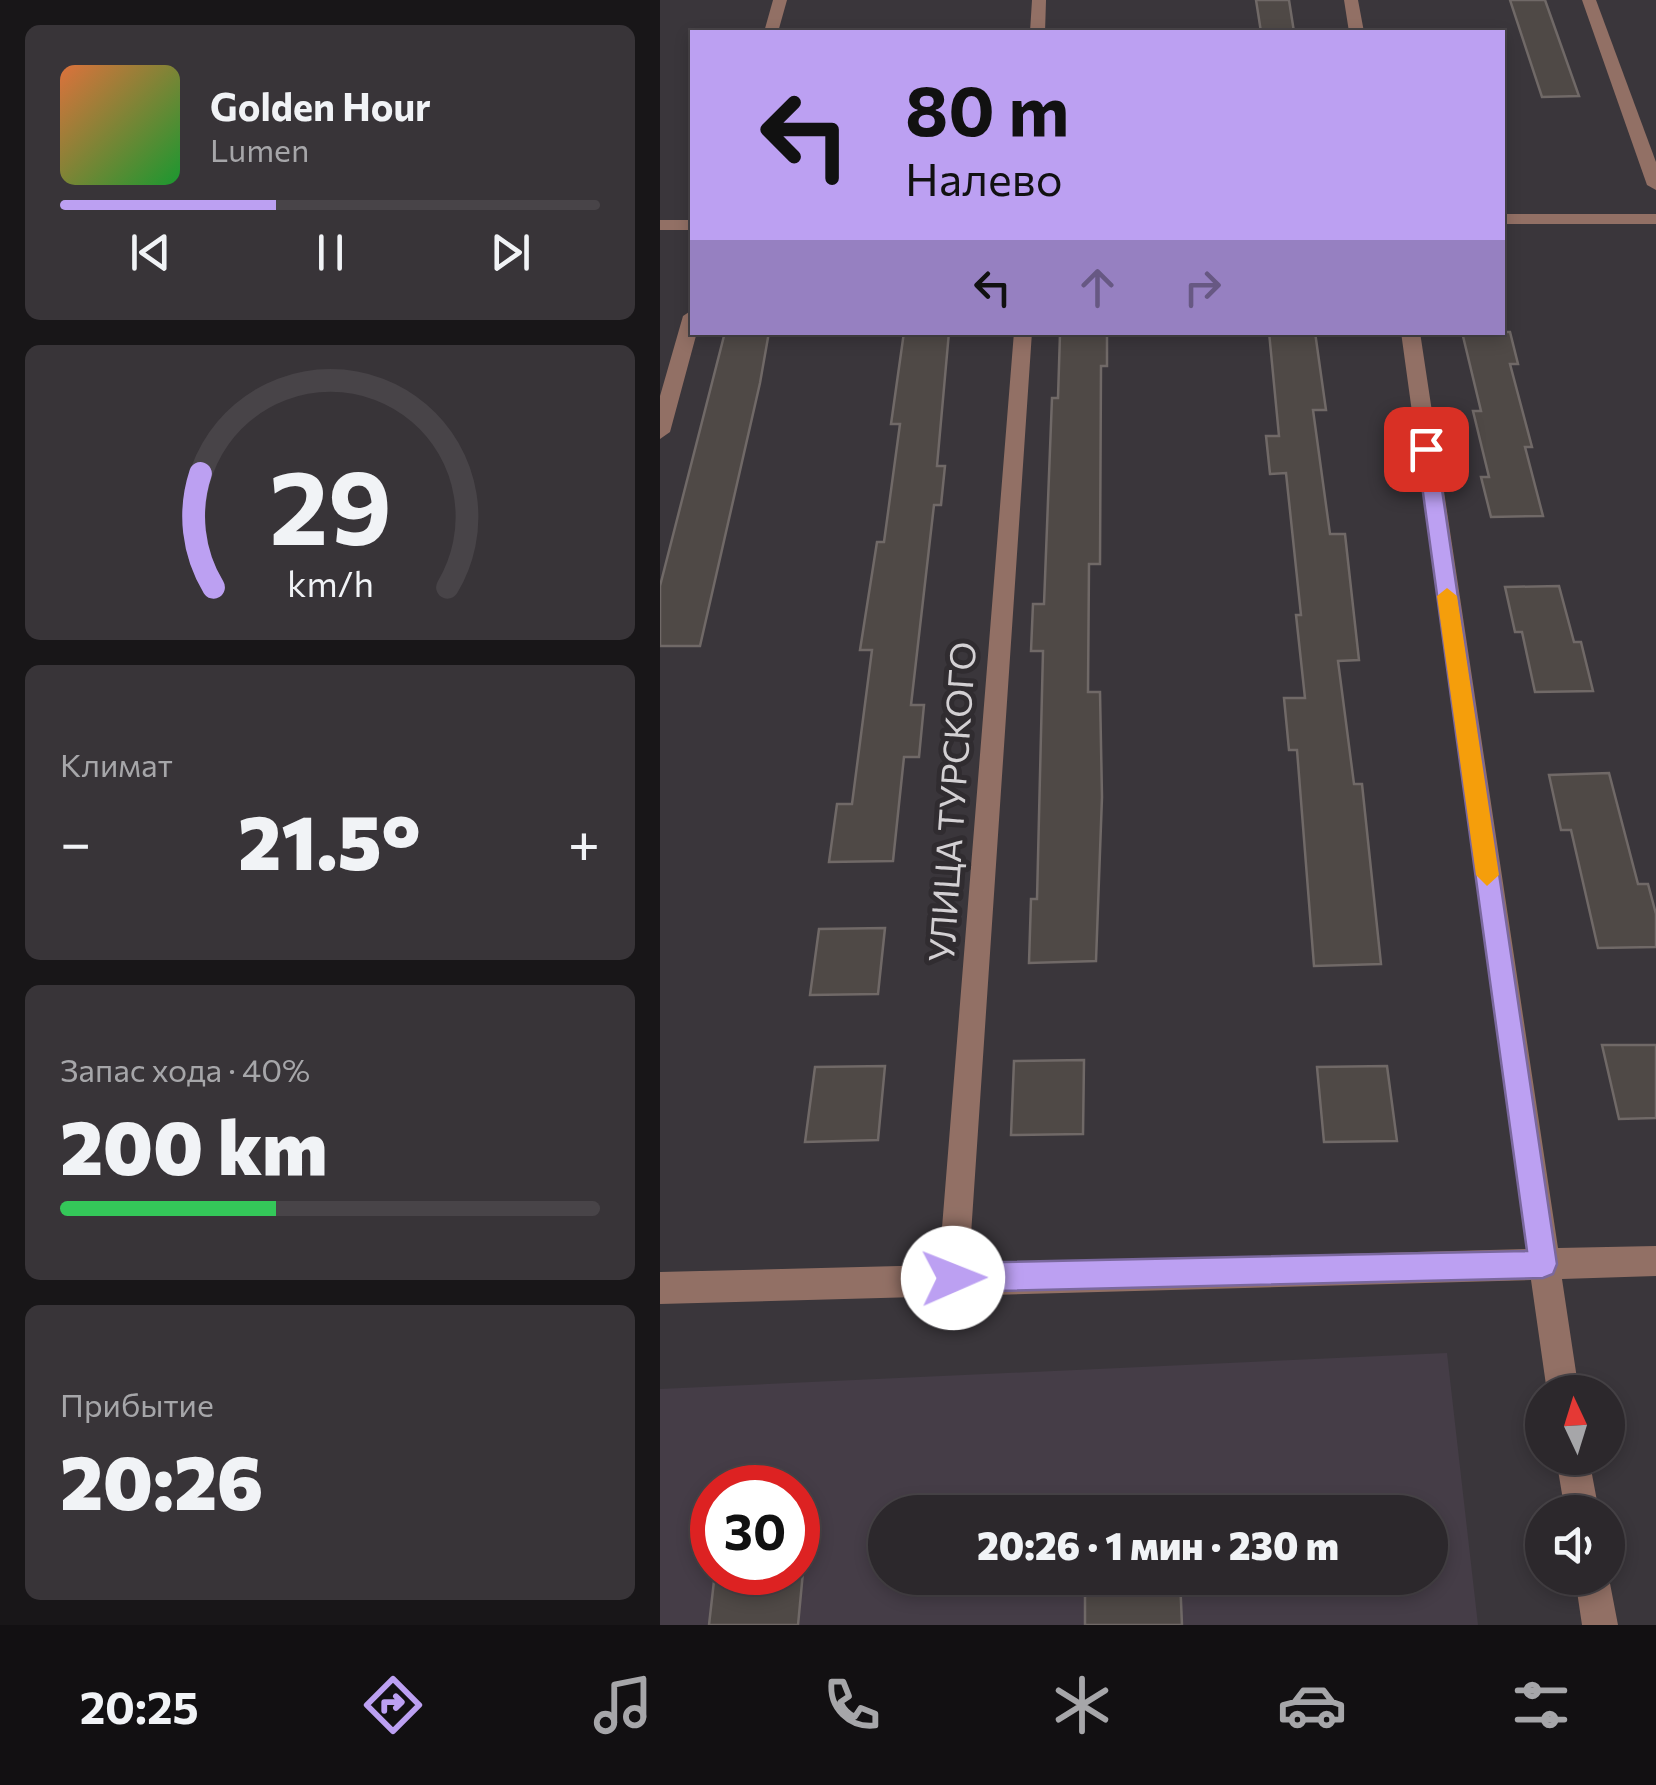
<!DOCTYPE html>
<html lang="ru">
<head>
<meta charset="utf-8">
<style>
  body { margin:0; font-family:Commissioner,sans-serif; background:#383438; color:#f1f3f6; height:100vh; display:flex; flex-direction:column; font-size:38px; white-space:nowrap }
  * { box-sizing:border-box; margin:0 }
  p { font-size:32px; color:#a6a6a9 }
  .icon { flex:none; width:55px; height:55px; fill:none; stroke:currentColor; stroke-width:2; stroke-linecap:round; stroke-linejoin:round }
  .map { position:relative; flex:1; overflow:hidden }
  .details { display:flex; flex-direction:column; gap:25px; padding:25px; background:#181618; width:660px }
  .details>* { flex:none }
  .hud { position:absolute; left:30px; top:30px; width:815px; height:305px; border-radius:0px; box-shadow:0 5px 15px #0003,0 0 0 2px #484448; background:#bca0f2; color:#111; overflow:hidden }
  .needle { width:65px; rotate:356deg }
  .tools { position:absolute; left:865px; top:1375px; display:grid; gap:20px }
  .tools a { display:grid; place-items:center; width:100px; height:100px; border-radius:50%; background:#2c282c; box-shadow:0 5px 15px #0003,0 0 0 2px #484448; font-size:50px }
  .speed { position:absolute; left:30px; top:1465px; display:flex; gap:20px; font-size:50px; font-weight:700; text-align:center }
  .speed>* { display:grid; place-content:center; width:130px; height:130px; border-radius:50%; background:#2c282c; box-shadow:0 5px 15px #0003,0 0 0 2px #484448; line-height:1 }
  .speed .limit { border:15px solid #d22; background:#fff; color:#111 }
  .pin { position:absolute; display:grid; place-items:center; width:85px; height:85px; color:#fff; margin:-42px; border-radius:20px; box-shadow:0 5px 15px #0006 }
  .me { position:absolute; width:110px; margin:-55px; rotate:89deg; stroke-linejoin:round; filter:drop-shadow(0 0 8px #0008) }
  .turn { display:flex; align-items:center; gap:35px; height:210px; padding:0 50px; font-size:45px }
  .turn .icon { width:130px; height:130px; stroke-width:2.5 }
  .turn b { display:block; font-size:70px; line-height:85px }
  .lanes { display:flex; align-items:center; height:95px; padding:0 50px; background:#0003; justify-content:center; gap:50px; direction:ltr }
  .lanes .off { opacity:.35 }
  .big { font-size:75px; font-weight:800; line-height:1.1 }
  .details .card { flex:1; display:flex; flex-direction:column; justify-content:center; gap:15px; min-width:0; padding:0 35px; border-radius:15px; background:#383438 }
  .details .dial { align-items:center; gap:0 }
  .dial svg { height:260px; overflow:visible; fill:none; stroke:#484448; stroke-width:7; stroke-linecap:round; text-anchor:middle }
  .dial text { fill:#f1f3f6; stroke:none }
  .song { display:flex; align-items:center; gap:30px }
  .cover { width:120px; height:120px; border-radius:15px; background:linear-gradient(135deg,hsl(20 70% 55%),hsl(130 70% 35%)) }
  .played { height:10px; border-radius:5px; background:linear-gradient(90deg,#bca0f2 40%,#484448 40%) }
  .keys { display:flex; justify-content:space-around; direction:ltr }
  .heat { display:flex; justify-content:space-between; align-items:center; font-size:55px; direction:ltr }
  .charge { height:15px; border-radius:8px; background:linear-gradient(90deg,#34c759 40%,#484448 0) }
  .trip { position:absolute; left:208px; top:1495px; width:580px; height:100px; border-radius:50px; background:#2c282c; box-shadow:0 5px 15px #0003,0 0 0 2px #484448; font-weight:800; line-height:100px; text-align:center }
  .tab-bar { display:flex; height:160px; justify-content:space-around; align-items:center; background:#121012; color:#a6a6a9 }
  .tab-bar .icon { width:70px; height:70px }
  .tab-bar .active { color:#bca0f2 }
  .tab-bar b { font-size:45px; color:#f1f3f6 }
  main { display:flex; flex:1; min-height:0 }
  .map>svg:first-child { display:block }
  .built { fill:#453d47; fill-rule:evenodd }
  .building { fill:#4f4946; stroke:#706967; stroke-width:2.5 }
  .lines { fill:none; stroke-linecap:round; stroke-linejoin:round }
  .minor { fill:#927065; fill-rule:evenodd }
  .route { fill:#bca0f2; stroke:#7a689d; stroke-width:2.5 }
  .slow { fill:#f59e0b }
  .labels { text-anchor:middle; stroke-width:10; stroke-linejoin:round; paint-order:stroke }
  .street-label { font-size:35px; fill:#d3d0d3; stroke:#302c30 }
</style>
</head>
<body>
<main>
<section class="details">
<div class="card">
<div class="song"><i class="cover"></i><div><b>Golden Hour</b><p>Lumen</p></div></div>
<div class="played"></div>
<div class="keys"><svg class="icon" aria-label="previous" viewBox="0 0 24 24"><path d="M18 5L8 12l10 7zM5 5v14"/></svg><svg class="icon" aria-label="pause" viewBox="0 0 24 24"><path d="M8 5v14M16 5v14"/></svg><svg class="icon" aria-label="next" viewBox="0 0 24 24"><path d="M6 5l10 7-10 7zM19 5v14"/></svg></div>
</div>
<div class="card dial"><svg viewBox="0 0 100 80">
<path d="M14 69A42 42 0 1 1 86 69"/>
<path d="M14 69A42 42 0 0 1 10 34" stroke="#bca0f2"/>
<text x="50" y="56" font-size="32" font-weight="700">29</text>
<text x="50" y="72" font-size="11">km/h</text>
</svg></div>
<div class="card"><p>Климат</p>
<div class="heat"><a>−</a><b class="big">21.5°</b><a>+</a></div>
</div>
<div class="card"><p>Запас хода · 40%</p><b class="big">200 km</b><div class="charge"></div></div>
<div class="card"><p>Прибытие</p><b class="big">20:26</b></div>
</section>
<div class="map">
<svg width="996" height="1625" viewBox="0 0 996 1625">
  <rect width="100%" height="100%" fill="#3a363b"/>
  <path class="built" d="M 787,1353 L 818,1625 L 0,1625 L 0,1389 ZM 52,1488 L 138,1488 L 138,1572 L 52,1572 ZM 225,1512 L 770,1512 L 770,1578 L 225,1578 Z"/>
  <g class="building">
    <path d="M 596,0 L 629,0 L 634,32 L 601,32 Z"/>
    <path d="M 850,0 L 885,0 L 919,96 L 882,97 Z"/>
    <path d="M 65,332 L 109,332 L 100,383 L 40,646 L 0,646 L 0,586 Z"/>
    <path d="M 244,332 L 289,332 L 277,466 L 285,466 L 281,505 L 274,505 L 251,705 L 264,705 L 259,757 L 244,757 L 233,861 L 169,862 L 177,804 L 192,804 L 212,650 L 200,650 L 217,542 L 224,542 L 240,424 L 231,424 Z"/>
    <path d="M 609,332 L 655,332 L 666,410 L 653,410 L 670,534 L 685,534 L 699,660 L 678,661 L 694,784 L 702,784 L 721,964 L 654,966 L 637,750 L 629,750 L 624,698 L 645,698 L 636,615 L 641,615 L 626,473 L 610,474 L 606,436 L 619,436 Z"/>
    <path d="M 802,332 L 850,332 L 858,364 L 850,364 L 872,447 L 865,447 L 883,516 L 831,517 L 821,477 L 829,477 L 813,411 L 821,411 Z"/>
    <path d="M 447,333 L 447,366 L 441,366 L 440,564 L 429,564 L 428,692 L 440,692 L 442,797 L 436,961 L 369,963 L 371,899 L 377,899 L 383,651 L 371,651 L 373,604 L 384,604 L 392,398 L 398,398 L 400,334 Z"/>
    <path d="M 899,586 L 914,642 L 921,642 L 933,691 L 875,692 L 862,632 L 855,632 L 845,587 Z"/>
    <path d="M 949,773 L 978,884 L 988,884 L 996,914 L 996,947 L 938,948 L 911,830 L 901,830 L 889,775 Z"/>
    <path d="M 225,928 L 218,994 L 150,995 L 159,929 Z"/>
    <path d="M 942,1045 L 996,1045 L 996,1118 L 959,1119 Z"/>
    <path d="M 424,1060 L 423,1134 L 351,1135 L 354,1061 Z"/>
    <path d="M 225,1066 L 218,1140 L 145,1142 L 155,1067 Z"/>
    <path d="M 727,1066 L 737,1141 L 664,1142 L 657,1067 Z"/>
    <path d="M 55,1572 L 143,1572 L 138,1625 L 49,1625 Z"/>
    <path d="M 425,1578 L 520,1578 L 522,1625 L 425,1625 Z"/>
  </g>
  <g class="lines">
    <g class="minor">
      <path d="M 113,0 L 127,0 L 118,32 L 104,32 Z"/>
      <path d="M 372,0 L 386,0 L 385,32 L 370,32 Z"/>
      <path d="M 684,0 L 698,0 L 704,32 L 689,32 Z"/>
      <path d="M 922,0 L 936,0 L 996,162 L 996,190 L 987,185 Z"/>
      <rect x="842" y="214" width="154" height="10"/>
      <rect x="0" y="220" width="32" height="10"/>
      <path d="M 32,310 L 32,332 L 37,332 L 10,432 L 0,439 L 0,396 L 23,316 Z"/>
      <path d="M 354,332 L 372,332 L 309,1264 L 867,1249 L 741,332 L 760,332 L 898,1248 L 996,1246 L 996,1276 L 902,1279 L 919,1392 L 887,1392 L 871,1280 L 0,1304 L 0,1272 L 279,1265 Z"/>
      <path d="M 896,1458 L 929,1458 L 939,1512 L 905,1512 Z"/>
      <path d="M 948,1573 L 958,1625 L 922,1625 L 915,1578 L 948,1578 Z"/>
    </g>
  </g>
  <path class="route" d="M 766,442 L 776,449 L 897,1264 L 893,1274 L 883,1278 L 293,1292 L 283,1287 L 279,1278 L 283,1268 L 293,1263 L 867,1251 L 757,449 Z"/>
  <path class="slow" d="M 787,588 L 797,596 L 839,875 L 827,886 L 816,875 L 777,596 Z"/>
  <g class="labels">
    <g class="street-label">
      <text transform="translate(293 802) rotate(-86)" y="12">УЛИЦА ТУРСКОГО</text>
    </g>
  </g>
</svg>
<div class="tools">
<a><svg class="needle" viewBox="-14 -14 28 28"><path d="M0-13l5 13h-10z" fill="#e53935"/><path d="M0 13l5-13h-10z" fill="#a6a6a9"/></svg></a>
<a><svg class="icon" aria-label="sound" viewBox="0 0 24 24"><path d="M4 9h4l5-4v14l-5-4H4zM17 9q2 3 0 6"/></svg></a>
</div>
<div class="speed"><div class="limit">30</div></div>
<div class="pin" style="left:766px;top:449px;background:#d93025"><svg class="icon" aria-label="arrive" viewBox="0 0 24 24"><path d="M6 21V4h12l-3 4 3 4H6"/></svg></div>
<svg class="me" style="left:293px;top:1278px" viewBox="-20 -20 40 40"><circle r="19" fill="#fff"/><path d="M0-13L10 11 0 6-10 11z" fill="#bca0f2"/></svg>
<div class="trip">20:26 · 1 мин · 230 m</div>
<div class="hud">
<div class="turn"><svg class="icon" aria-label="left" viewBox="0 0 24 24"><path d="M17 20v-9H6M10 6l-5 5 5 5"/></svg><div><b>80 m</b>Налево</div></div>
<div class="lanes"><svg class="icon" aria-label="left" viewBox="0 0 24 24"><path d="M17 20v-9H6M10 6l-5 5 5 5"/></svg><svg class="icon off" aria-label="ahead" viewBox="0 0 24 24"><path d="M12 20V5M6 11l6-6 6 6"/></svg><svg class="icon off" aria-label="right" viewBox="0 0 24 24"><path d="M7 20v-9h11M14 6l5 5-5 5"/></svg></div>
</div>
</div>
</main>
<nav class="tab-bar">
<b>20:25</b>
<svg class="icon active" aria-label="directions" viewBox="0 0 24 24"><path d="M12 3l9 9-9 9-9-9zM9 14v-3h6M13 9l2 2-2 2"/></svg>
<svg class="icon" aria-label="music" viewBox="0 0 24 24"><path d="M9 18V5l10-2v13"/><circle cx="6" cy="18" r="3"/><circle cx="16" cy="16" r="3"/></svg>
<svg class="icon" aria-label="phone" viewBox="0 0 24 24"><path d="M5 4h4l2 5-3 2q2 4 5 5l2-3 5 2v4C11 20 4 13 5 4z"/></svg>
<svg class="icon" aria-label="climate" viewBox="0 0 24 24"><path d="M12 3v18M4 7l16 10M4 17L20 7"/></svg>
<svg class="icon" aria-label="car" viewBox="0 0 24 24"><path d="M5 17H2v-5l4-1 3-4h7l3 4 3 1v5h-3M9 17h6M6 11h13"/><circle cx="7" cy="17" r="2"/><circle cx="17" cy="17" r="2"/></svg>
<svg class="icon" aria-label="filters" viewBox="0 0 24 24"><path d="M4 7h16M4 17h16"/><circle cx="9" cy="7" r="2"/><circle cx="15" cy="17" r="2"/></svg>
</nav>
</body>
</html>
